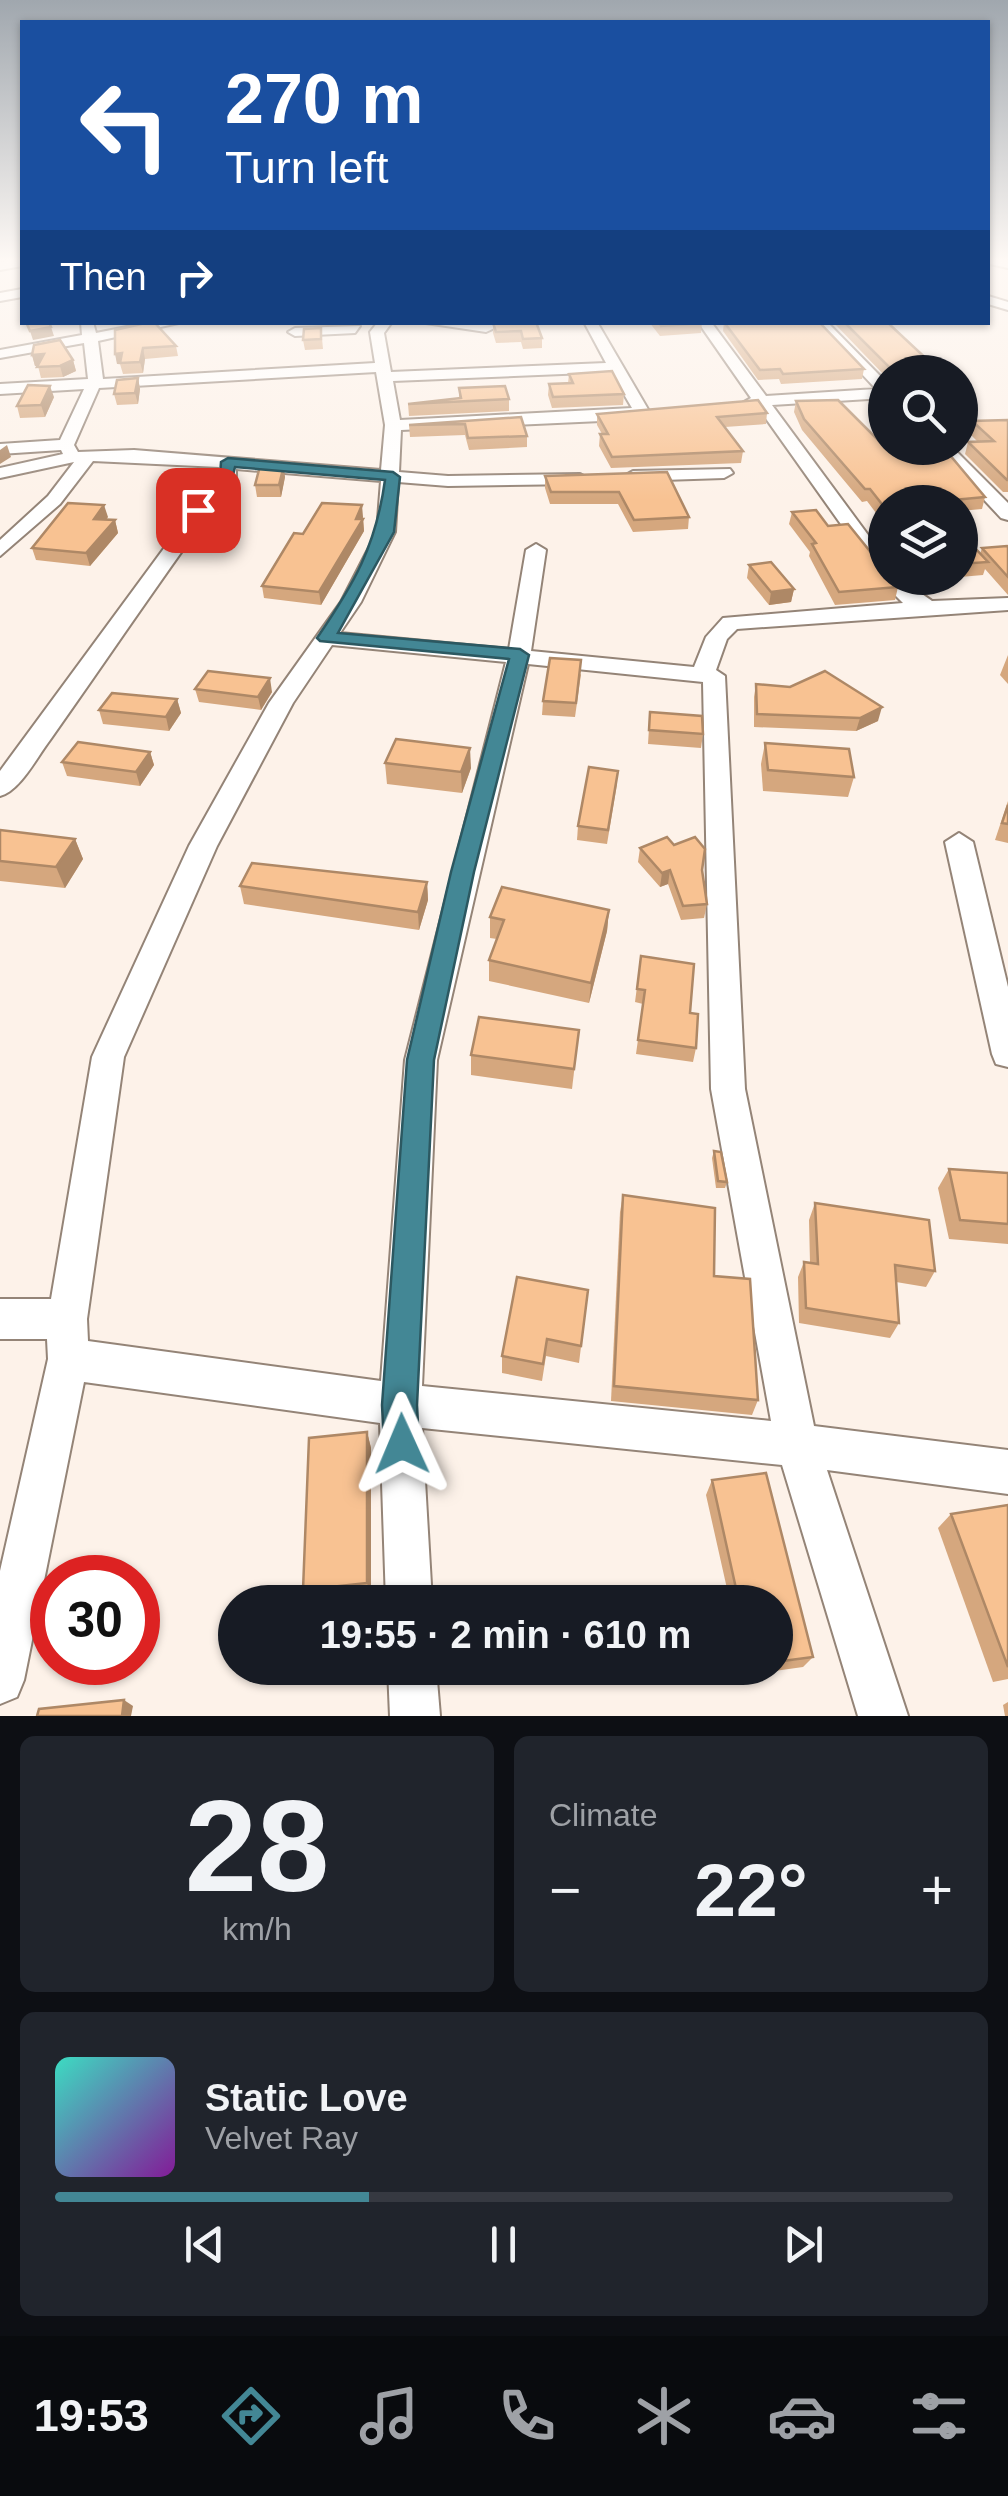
<!DOCTYPE html>
<html lang="en">
<head>
<meta charset="utf-8">
<style>
  body { margin:0; font-family:Helvetica,sans-serif; background:#20242c; color:#f1f3f6; height:100vh; display:flex; flex-direction:column; font-size:38px; white-space:nowrap }
  * { box-sizing:border-box; margin:0 }
  p { font-size:32px; color:#9ea1a6 }
  .icon { flex:none; width:55px; height:55px; fill:none; stroke:currentColor; stroke-width:2; stroke-linecap:round; stroke-linejoin:round }
  .map { position:relative; height:1716px; overflow:hidden }
  .panel { display:flex; flex-direction:column; gap:20px; padding:20px; background:#0d0f14; flex:1 }
  .panel>* { flex:none }
  .hud { position:absolute; left:20px; top:20px; width:970px; height:305px; border-radius:0px; box-shadow:0 2px 8px #0004; background:#1a4fa0; color:#fff; overflow:hidden }
  .tools { position:absolute; left:868px; top:355px; display:grid; gap:20px }
  .tools a { display:grid; place-items:center; width:110px; height:110px; border-radius:50%; background:#171b24; box-shadow:0 2px 8px #0004; font-size:50px }
  .speed { position:absolute; left:30px; top:1555px; display:flex; gap:20px; font-size:50px; font-weight:700; text-align:center }
  .speed>* { display:grid; place-content:center; width:130px; height:130px; border-radius:50%; background:#171b24; box-shadow:0 2px 8px #0004; line-height:1 }
  .speed .limit { border:15px solid #d22; background:#fff; color:#111 }
  .pin { position:absolute; display:grid; place-items:center; width:85px; height:85px; color:#fff; margin:-42px; border-radius:20px; box-shadow:0 5px 15px #0006 }
  .me { position:absolute; width:110px; margin:-55px; rotate:359deg; stroke-linejoin:round; filter:drop-shadow(0 0 8px #0008) }
  .turn { display:flex; align-items:center; gap:35px; height:210px; padding:0 40px; font-size:45px }
  .turn .icon { width:130px; height:130px; stroke-width:2.5 }
  .turn b { display:block; font-size:70px; line-height:85px }
  .then { display:flex; align-items:center; height:95px; padding:0 40px; background:#0003; gap:20px; font-size:38px }
  .big { font-size:75px; font-weight:800; line-height:1.1 }
  .panel .widget { flex:1; display:flex; flex-direction:column; justify-content:center; gap:15px; min-width:0; padding:0 35px; border-radius:15px; background:#20242c }
  .panel .dial { align-items:center; gap:0 }
  .dial b { font-size:130px; line-height:1 }
  .song { display:flex; align-items:center; gap:30px }
  .cover { width:120px; height:120px; border-radius:15px; background:linear-gradient(135deg,hsl(170 70% 55%),hsl(290 70% 35%)) }
  .played { height:10px; border-radius:5px; background:linear-gradient(90deg,#438795 35%,#363941 35%) }
  .keys { display:flex; justify-content:space-around; direction:ltr }
  .heat { display:flex; justify-content:space-between; align-items:center; font-size:55px; direction:ltr }
  .panel .tiles { flex:1; display:grid; gap:20px; grid-template-columns:1fr 1fr }
  .widget:last-child { grid-column:span 2 }
  .trip { position:absolute; left:218px; top:1585px; width:575px; height:100px; border-radius:50px; background:#171b24; box-shadow:0 2px 8px #0004; font-weight:800; line-height:100px; text-align:center }
  .dock { display:flex; height:160px; justify-content:space-around; align-items:center; background:#090b0e; color:#9ea1a6 }
  .dock .icon { width:70px; height:70px }
  .dock .on { color:#438795 }
  .dock b { font-size:45px; color:#f1f3f6 }
  .map>svg:first-child { display:block }
  .lines { fill:none; stroke-linecap:round; stroke-linejoin:round }
  .street-casing { stroke:#948477; stroke-width:4 }
  .street { fill:#fff; fill-rule:evenodd }
  .wall { fill:#d5a77e }
  .shaded-wall { fill:#ae8866 }
  .building { fill:#f8c292; stroke:#ae8866; stroke-width:2.5 }
  .route { fill:#438795; stroke:#2c5861; stroke-width:2.5 }
</style>
</head>
<body>
<div class="map">
<svg width="1008" height="1716" viewBox="0 0 1008 1716">
  <rect width="100%" height="100%" fill="#fdf2e9"/>
  <g class="lines">
    <g class="street-casing">
      <g id="street">
        <path d="M 22,261 L 22,266 L 0,270 L 0,262 Z"/>
        <path d="M 988,261 L 1008,261 L 1008,268 L 990,264 Z"/>
        <path d="M 22,289 L 22,297 L 0,301 L 0,293 Z"/>
        <path d="M 988,296 L 1008,302 L 1008,310 L 988,304 Z"/>
        <path d="M 81,322 L 93,322 L 96,333 L 152,322 L 183,322 L 98,341 L 103,379 L 375,363 L 370,332 L 378,322 L 392,322 L 384,333 L 391,372 L 606,363 L 584,322 L 597,322 L 649,411 L 647,414 L 623,420 L 401,430 L 399,472 L 448,476 L 580,474 L 589,479 L 580,484 L 448,486 L 398,482 L 395,532 L 361,602 L 340,633 L 509,649 L 526,550 L 536,544 L 546,550 L 531,651 L 694,667 L 706,637 L 723,618 L 903,603 L 882,582 L 757,406 L 746,405 L 744,402 L 751,398 L 698,322 L 711,322 L 766,396 L 876,389 L 813,322 L 827,322 L 885,381 L 885,398 L 772,405 L 885,558 L 885,578 L 899,578 L 932,601 L 1008,598 L 1008,610 L 737,629 L 727,639 L 716,670 L 725,676 L 745,1089 L 814,1426 L 1008,1450 L 1008,1494 L 827,1470 L 908,1716 L 858,1716 L 782,1465 L 422,1428 L 432,1602 L 386,1602 L 380,1423 L 84,1382 L 24,1680 L 17,1697 L 0,1704 L 0,1571 L 48,1359 L 47,1339 L 0,1339 L 0,1299 L 51,1299 L 92,1057 L 189,846 L 269,703 L 341,602 L 377,532 L 381,481 L 236,469 L 236,476 C 172,563 112,652 50,740 C 37,757 20,791 0,796 L 0,771 L 218,475 L 219,467 L 93,461 L 60,504 L 0,556 L 0,540 L 48,496 L 74,462 L 0,478 L 0,468 L 63,454 L 61,450 L 0,454 L 0,444 L 60,440 L 84,389 L 0,394 L 0,384 L 88,379 L 84,343 L 0,358 L 0,350 L 82,335 ZM 376,372 L 385,425 L 381,470 L 134,450 L 78,452 L 74,445 L 99,388 ZM 611,372 L 632,408 L 400,420 L 393,381 ZM 332,645 L 506,662 L 405,1060 L 381,1381 L 88,1341 L 87,1319 L 124,1057 L 217,846 L 293,703 ZM 528,664 L 703,682 L 711,1089 L 771,1421 L 422,1386 L 437,1060 Z"/>
        <path d="M 419,322 L 508,322 L 486,332 Z"/>
        <path d="M 360,326 L 355,333 L 295,336 L 288,332 L 295,328 Z"/>
        <path d="M 936,448 L 953,448 L 1008,503 L 1008,520 L 1001,518 Z"/>
        <path d="M 730,469 L 733,473 L 724,478 L 633,481 L 624,476 L 633,471 Z"/>
        <path d="M 959,833 L 973,842 L 1008,987 L 1008,1067 L 996,1064 L 992,1054 L 945,842 Z"/>
        <path d="M 388,1668 L 436,1668 L 440,1716 L 390,1716 Z"/>
      </g>
    </g>
    <use href="#street" class="street"/>
  </g>
  <g class="wall">
    <path d="M 649,322 L 702,322 L 701,333 L 660,336 Z"/>
    <path d="M 724,322 L 864,369 L 862,379 L 781,384 L 779,379 L 758,380 L 723,331 Z"/>
    <path d="M 833,322 L 887,322 L 932,364 L 930,372 L 885,372 L 885,376 Z"/>
    <path d="M 493,323 L 542,338 L 542,348 L 523,349 L 521,342 L 496,343 L 493,333 Z"/>
    <path d="M 321,328 L 323,349 L 305,350 L 303,340 Z"/>
    <path d="M 115,330 L 176,346 L 178,356 L 145,359 L 143,373 L 123,374 L 120,364 L 117,364 Z"/>
    <path d="M 32,355 L 73,360 L 76,371 L 63,377 L 41,378 L 38,366 L 35,366 Z"/>
    <path d="M 569,374 L 624,394 L 623,405 L 552,408 L 548,395 L 549,384 L 568,383 Z"/>
    <path d="M 138,378 L 140,389 L 138,404 L 117,405 L 114,394 Z"/>
    <path d="M 459,388 L 509,399 L 509,411 L 409,416 L 408,404 L 459,399 Z"/>
    <path d="M 54,397 L 45,417 L 20,418 L 17,406 Z"/>
    <path d="M 796,401 L 886,448 L 985,497 L 982,509 L 960,511 L 960,502 L 885,502 L 885,525 L 867,501 L 862,502 L 802,430 L 794,412 Z"/>
    <path d="M 767,413 L 766,424 L 725,427 L 743,451 L 741,463 L 611,468 L 599,446 L 600,434 L 602,434 L 597,425 L 597,414 Z"/>
    <path d="M 521,417 L 527,436 L 527,447 L 469,450 L 465,435 L 410,437 L 409,425 Z"/>
    <path d="M 1008,420 L 1008,492 L 1003,492 L 965,454 L 968,442 L 978,442 L 969,433 L 972,421 Z"/>
    <path d="M 667,472 L 689,517 L 688,529 L 633,532 L 618,504 L 550,504 L 545,488 L 545,476 Z"/>
    <path d="M 285,477 L 281,497 L 257,497 L 255,485 Z"/>
    <path d="M 792,512 L 828,526 L 898,587 L 895,600 L 835,605 L 809,556 L 810,552 L 789,524 Z"/>
    <path d="M 108,517 L 106,520 L 115,520 L 118,533 L 90,566 L 36,560 L 32,548 Z"/>
    <path d="M 363,517 L 364,531 L 321,605 L 264,598 L 262,586 L 303,534 Z"/>
    <path d="M 960,532 L 980,554 L 982,548 L 1008,547 L 1008,595 L 985,569 L 983,575 L 960,577 Z"/>
    <path d="M 749,565 L 794,589 L 791,602 L 769,605 L 747,578 Z"/>
    <path d="M 1008,655 L 1008,684 L 1000,675 Z"/>
    <path d="M 581,674 L 575,717 L 542,715 L 543,701 Z"/>
    <path d="M 756,684 L 878,721 L 856,731 L 754,727 L 754,697 Z"/>
    <path d="M 195,689 L 272,692 L 261,710 L 199,702 Z"/>
    <path d="M 177,699 L 181,713 L 169,731 L 103,724 L 99,710 Z"/>
    <path d="M 650,712 L 703,734 L 701,748 L 648,744 Z"/>
    <path d="M 765,743 L 854,777 L 848,797 L 763,791 L 761,764 Z"/>
    <path d="M 150,752 L 154,765 L 140,786 L 67,776 L 62,762 Z"/>
    <path d="M 385,763 L 471,768 L 462,793 L 387,784 Z"/>
    <path d="M 617,784 L 607,844 L 577,840 L 578,826 Z"/>
    <path d="M 1008,801 L 1008,843 L 995,840 Z"/>
    <path d="M 0,830 L 75,839 L 83,859 L 65,888 L 0,881 Z"/>
    <path d="M 640,848 L 702,870 L 707,904 L 704,918 L 681,920 L 668,884 L 660,887 L 638,862 Z"/>
    <path d="M 427,882 L 428,900 L 419,930 L 244,904 L 240,886 Z"/>
    <path d="M 609,910 L 607,931 L 589,1003 L 489,981 L 489,960 L 497,939 L 490,938 L 490,917 Z"/>
    <path d="M 641,956 L 690,1013 L 696,1048 L 693,1062 L 636,1054 L 643,1004 L 635,1002 Z"/>
    <path d="M 579,1030 L 572,1089 L 471,1075 L 471,1055 Z"/>
    <path d="M 714,1151 L 727,1182 L 725,1188 L 716,1188 L 712,1158 Z"/>
    <path d="M 949,1169 L 1008,1173 L 1008,1244 L 949,1239 L 938,1188 Z"/>
    <path d="M 623,1195 L 714,1276 L 758,1400 L 752,1415 L 611,1401 L 620,1212 Z"/>
    <path d="M 815,1203 L 935,1271 L 926,1287 L 896,1282 L 899,1323 L 890,1338 L 799,1323 L 798,1277 L 804,1262 L 810,1263 L 809,1220 Z"/>
    <path d="M 588,1290 L 579,1363 L 546,1356 L 542,1381 L 502,1373 L 502,1356 Z"/>
    <path d="M 367,1432 L 371,1448 L 371,1596 L 309,1602 L 303,1590 Z"/>
    <path d="M 712,1480 L 813,1657 L 803,1667 L 745,1675 L 744,1668 L 775,1668 L 775,1602 L 730,1602 L 706,1495 Z"/>
    <path d="M 1008,1505 L 1008,1679 L 993,1682 L 938,1528 L 951,1514 Z"/>
    <path d="M 1008,1702 L 1008,1716 L 1005,1716 L 1003,1705 Z"/>
  </g>
  <g class="shaded-wall">
    <path d="M 51,327 L 54,336 L 33,340 L 30,331 Z"/>
    <path d="M 143,348 L 145,359 L 143,373 L 140,362 Z"/>
    <path d="M 122,353 L 120,364 L 117,364 L 115,354 Z"/>
    <path d="M 44,354 L 47,365 L 35,366 L 32,355 Z"/>
    <path d="M 73,360 L 76,371 L 63,377 L 60,366 Z"/>
    <path d="M 138,378 L 140,389 L 138,404 L 135,393 Z"/>
    <path d="M 50,386 L 54,397 L 45,417 L 41,405 Z"/>
    <path d="M 7,445 L 11,457 L 0,464 L 0,450 Z"/>
    <path d="M 284,465 L 285,477 L 281,497 L 279,485 Z"/>
    <path d="M 104,505 L 108,517 L 97,531 L 94,519 Z"/>
    <path d="M 362,505 L 363,517 L 360,524 L 363,519 L 364,531 L 321,605 L 319,592 Z"/>
    <path d="M 115,520 L 118,533 L 90,566 L 86,553 Z"/>
    <path d="M 794,589 L 791,602 L 769,605 L 771,592 Z"/>
    <path d="M 270,678 L 272,692 L 261,710 L 258,697 Z"/>
    <path d="M 177,699 L 181,713 L 169,731 L 166,717 Z"/>
    <path d="M 882,707 L 878,721 L 856,731 L 860,718 Z"/>
    <path d="M 470,748 L 471,768 L 462,793 L 461,772 Z"/>
    <path d="M 150,752 L 154,765 L 140,786 L 136,772 Z"/>
    <path d="M 75,839 L 83,859 L 65,888 L 56,867 Z"/>
    <path d="M 670,870 L 668,884 L 660,887 L 662,873 Z"/>
    <path d="M 427,882 L 428,900 L 419,930 L 418,912 Z"/>
    <path d="M 609,910 L 607,931 L 589,1003 L 591,983 Z"/>
    <path d="M 367,1432 L 371,1448 L 371,1596 L 367,1583 Z"/>
    <path d="M 124,1700 L 133,1706 L 131,1716 L 122,1716 Z"/>
  </g>
  <g class="building">
    <path d="M 26,322 L 49,322 L 51,327 L 30,331 Z"/>
    <path d="M 150,322 L 154,322 L 176,346 L 143,348 L 140,362 L 120,363 L 122,353 L 115,354 L 115,330 Z"/>
    <path d="M 536,322 L 542,338 L 523,339 L 521,331 L 496,332 L 493,323 Z"/>
    <path d="M 659,322 L 702,322 L 702,323 L 661,326 Z"/>
    <path d="M 724,322 L 819,322 L 864,369 L 783,374 L 780,369 L 760,370 Z"/>
    <path d="M 844,322 L 887,322 L 932,364 L 889,367 Z"/>
    <path d="M 321,328 L 321,339 L 303,340 L 304,329 Z"/>
    <path d="M 60,340 L 73,360 L 60,366 L 37,367 L 44,354 L 32,355 L 34,345 Z"/>
    <path d="M 612,371 L 624,394 L 553,397 L 549,384 L 573,383 L 569,374 Z"/>
    <path d="M 138,378 L 135,393 L 114,394 L 117,380 Z"/>
    <path d="M 28,385 L 50,386 L 41,405 L 17,406 Z"/>
    <path d="M 505,386 L 509,399 L 408,404 L 461,398 L 459,388 Z"/>
    <path d="M 758,400 L 767,413 L 717,417 L 743,451 L 612,457 L 600,434 L 608,434 L 597,414 Z"/>
    <path d="M 838,400 L 886,448 L 944,448 L 985,497 L 932,502 L 933,502 L 885,502 L 885,508 L 870,489 L 865,489 L 804,419 L 796,401 Z"/>
    <path d="M 521,417 L 527,436 L 468,438 L 465,424 L 409,425 Z"/>
    <path d="M 1008,420 L 1008,480 L 1007,480 L 968,442 L 994,441 L 972,421 Z"/>
    <path d="M 284,465 L 279,485 L 255,485 L 260,466 Z"/>
    <path d="M 667,472 L 689,517 L 634,520 L 619,492 L 551,492 L 545,476 Z"/>
    <path d="M 68,503 L 104,505 L 94,519 L 115,520 L 86,553 L 32,548 Z"/>
    <path d="M 322,503 L 362,505 L 356,519 L 363,519 L 319,592 L 262,586 L 294,533 L 303,534 Z"/>
    <path d="M 816,510 L 828,526 L 848,524 L 885,570 L 885,578 L 891,578 L 898,587 L 839,592 L 812,544 L 816,543 L 792,512 Z"/>
    <path d="M 960,532 L 988,562 L 960,564 Z"/>
    <path d="M 1007,546 L 1008,547 L 1008,577 L 982,548 Z"/>
    <path d="M 771,562 L 794,589 L 771,592 L 749,565 Z"/>
    <path d="M 550,658 L 581,660 L 576,703 L 543,701 Z"/>
    <path d="M 208,671 L 270,678 L 258,697 L 195,689 Z"/>
    <path d="M 825,671 L 882,707 L 860,718 L 757,714 L 756,684 L 790,687 Z"/>
    <path d="M 112,693 L 177,699 L 166,717 L 99,710 Z"/>
    <path d="M 650,712 L 702,716 L 703,734 L 649,730 Z"/>
    <path d="M 396,739 L 470,748 L 461,772 L 385,763 Z"/>
    <path d="M 78,742 L 150,752 L 136,772 L 62,762 Z"/>
    <path d="M 765,743 L 849,749 L 854,777 L 768,770 Z"/>
    <path d="M 589,767 L 618,771 L 608,830 L 578,826 Z"/>
    <path d="M 1008,805 L 1008,824 L 1002,823 Z"/>
    <path d="M 0,830 L 75,839 L 56,867 L 0,861 Z"/>
    <path d="M 667,837 L 674,845 L 695,837 L 705,849 L 702,870 L 707,904 L 683,906 L 670,870 L 662,873 L 640,848 Z"/>
    <path d="M 252,863 L 427,882 L 418,912 L 240,886 Z"/>
    <path d="M 502,887 L 609,910 L 591,983 L 489,960 L 504,920 L 490,917 Z"/>
    <path d="M 641,956 L 694,964 L 690,1013 L 698,1014 L 696,1048 L 638,1040 L 645,990 L 637,989 Z"/>
    <path d="M 479,1017 L 579,1030 L 574,1069 L 471,1055 Z"/>
    <path d="M 714,1151 L 721,1152 L 727,1182 L 718,1181 Z"/>
    <path d="M 949,1169 L 1008,1173 L 1008,1224 L 960,1220 Z"/>
    <path d="M 623,1195 L 715,1208 L 714,1276 L 750,1279 L 758,1400 L 614,1386 Z"/>
    <path d="M 815,1203 L 929,1220 L 935,1271 L 895,1265 L 899,1323 L 806,1308 L 804,1262 L 818,1264 Z"/>
    <path d="M 517,1277 L 588,1290 L 581,1346 L 547,1339 L 543,1364 L 502,1356 Z"/>
    <path d="M 367,1432 L 367,1583 L 303,1590 L 309,1438 Z"/>
    <path d="M 766,1473 L 813,1657 L 775,1662 L 775,1602 L 739,1602 L 712,1480 Z"/>
    <path d="M 1008,1505 L 1008,1667 L 951,1514 Z"/>
    <path d="M 124,1700 L 122,1716 L 37,1716 L 39,1709 Z"/>
  </g>
  <linearGradient id="sky" x2="0" y2="1"><stop stop-color="#a0a7ae"/><stop offset="0.52" stop-color="#fef9f5"/><stop offset="1" stop-color="#fef9f5" stop-opacity="0"/></linearGradient>
  <rect width="1008" height="501" fill="url(#sky)"/>
  <path class="route" d="M 228,458 L 393,472 L 400,477 L 394,532 L 338,633 L 520,649 L 529,655 L 474,872 L 434,1060 L 417,1405 L 419,1444 L 414,1457 L 402,1462 L 389,1457 L 384,1444 L 382,1405 L 407,1060 L 451,872 L 509,659 L 320,641 L 317,638 C 354,584 376,546 385,480 L 235,467 L 232,479 L 203,513 L 192,513 L 190,510 L 220,475 L 221,462 Z"/>
</svg>
<div class="tools">
<a><svg class="icon" aria-label="search" viewBox="0 0 24 24"><circle cx="10" cy="10" r="6"/><path d="M15 15l6 6"/></svg></a>
<a><svg class="icon" aria-label="layers" viewBox="0 0 24 24"><path d="M12 4l9 5-9 5-9-5zM3 14l9 5 9-5"/></svg></a>
</div>
<div class="speed"><div class="limit">30</div></div>
<div class="pin" style="left:198px;top:510px;background:#d93025"><svg class="icon" aria-label="arrive" viewBox="0 0 24 24"><path d="M6 21V4h12l-3 4 3 4H6"/></svg></div>
<svg class="me" style="left:402px;top:1444px" viewBox="-20 -20 40 40"><path d="M0-17L14 15 0 8-14 15z" fill="#438795" stroke="#fff" stroke-width="4"/></svg>
<div class="trip">19:55 · 2 min · 610 m</div>
<div class="hud">
<div class="turn"><svg class="icon" aria-label="left" viewBox="0 0 24 24"><path d="M17 20v-9H6M10 6l-5 5 5 5"/></svg><div><b>270 m</b>Turn left</div></div>
<div class="then">Then<svg class="icon" aria-label="right" viewBox="0 0 24 24"><path d="M7 20v-9h11M14 6l5 5-5 5"/></svg></div>
</div>
</div>
<section class="panel">
<div class="tiles">
<div class="widget dial"><b>28</b><p>km/h</p></div>
<div class="widget"><p>Climate</p>
<div class="heat"><a>−</a><b class="big">22°</b><a>+</a></div>
</div>
<div class="widget">
<div class="song"><i class="cover"></i><div><b>Static Love</b><p>Velvet Ray</p></div></div>
<div class="played"></div>
<div class="keys"><svg class="icon" aria-label="previous" viewBox="0 0 24 24"><path d="M18 5L8 12l10 7zM5 5v14"/></svg><svg class="icon" aria-label="pause" viewBox="0 0 24 24"><path d="M8 5v14M16 5v14"/></svg><svg class="icon" aria-label="next" viewBox="0 0 24 24"><path d="M6 5l10 7-10 7zM19 5v14"/></svg></div>
</div>
</div>
</section>
<nav class="dock">
<b>19:53</b>
<svg class="icon on" aria-label="directions" viewBox="0 0 24 24"><path d="M12 3l9 9-9 9-9-9zM9 14v-3h6M13 9l2 2-2 2"/></svg>
<svg class="icon" aria-label="music" viewBox="0 0 24 24"><path d="M9 18V5l10-2v13"/><circle cx="6" cy="18" r="3"/><circle cx="16" cy="16" r="3"/></svg>
<svg class="icon" aria-label="phone" viewBox="0 0 24 24"><path d="M5 4h4l2 5-3 2q2 4 5 5l2-3 5 2v4C11 20 4 13 5 4z"/></svg>
<svg class="icon" aria-label="climate" viewBox="0 0 24 24"><path d="M12 3v18M4 7l16 10M4 17L20 7"/></svg>
<svg class="icon" aria-label="car" viewBox="0 0 24 24"><path d="M5 17H2v-5l4-1 3-4h7l3 4 3 1v5h-3M9 17h6M6 11h13"/><circle cx="7" cy="17" r="2"/><circle cx="17" cy="17" r="2"/></svg>
<svg class="icon" aria-label="filters" viewBox="0 0 24 24"><path d="M4 7h16M4 17h16"/><circle cx="9" cy="7" r="2"/><circle cx="15" cy="17" r="2"/></svg>
</nav>
</body>
</html>
